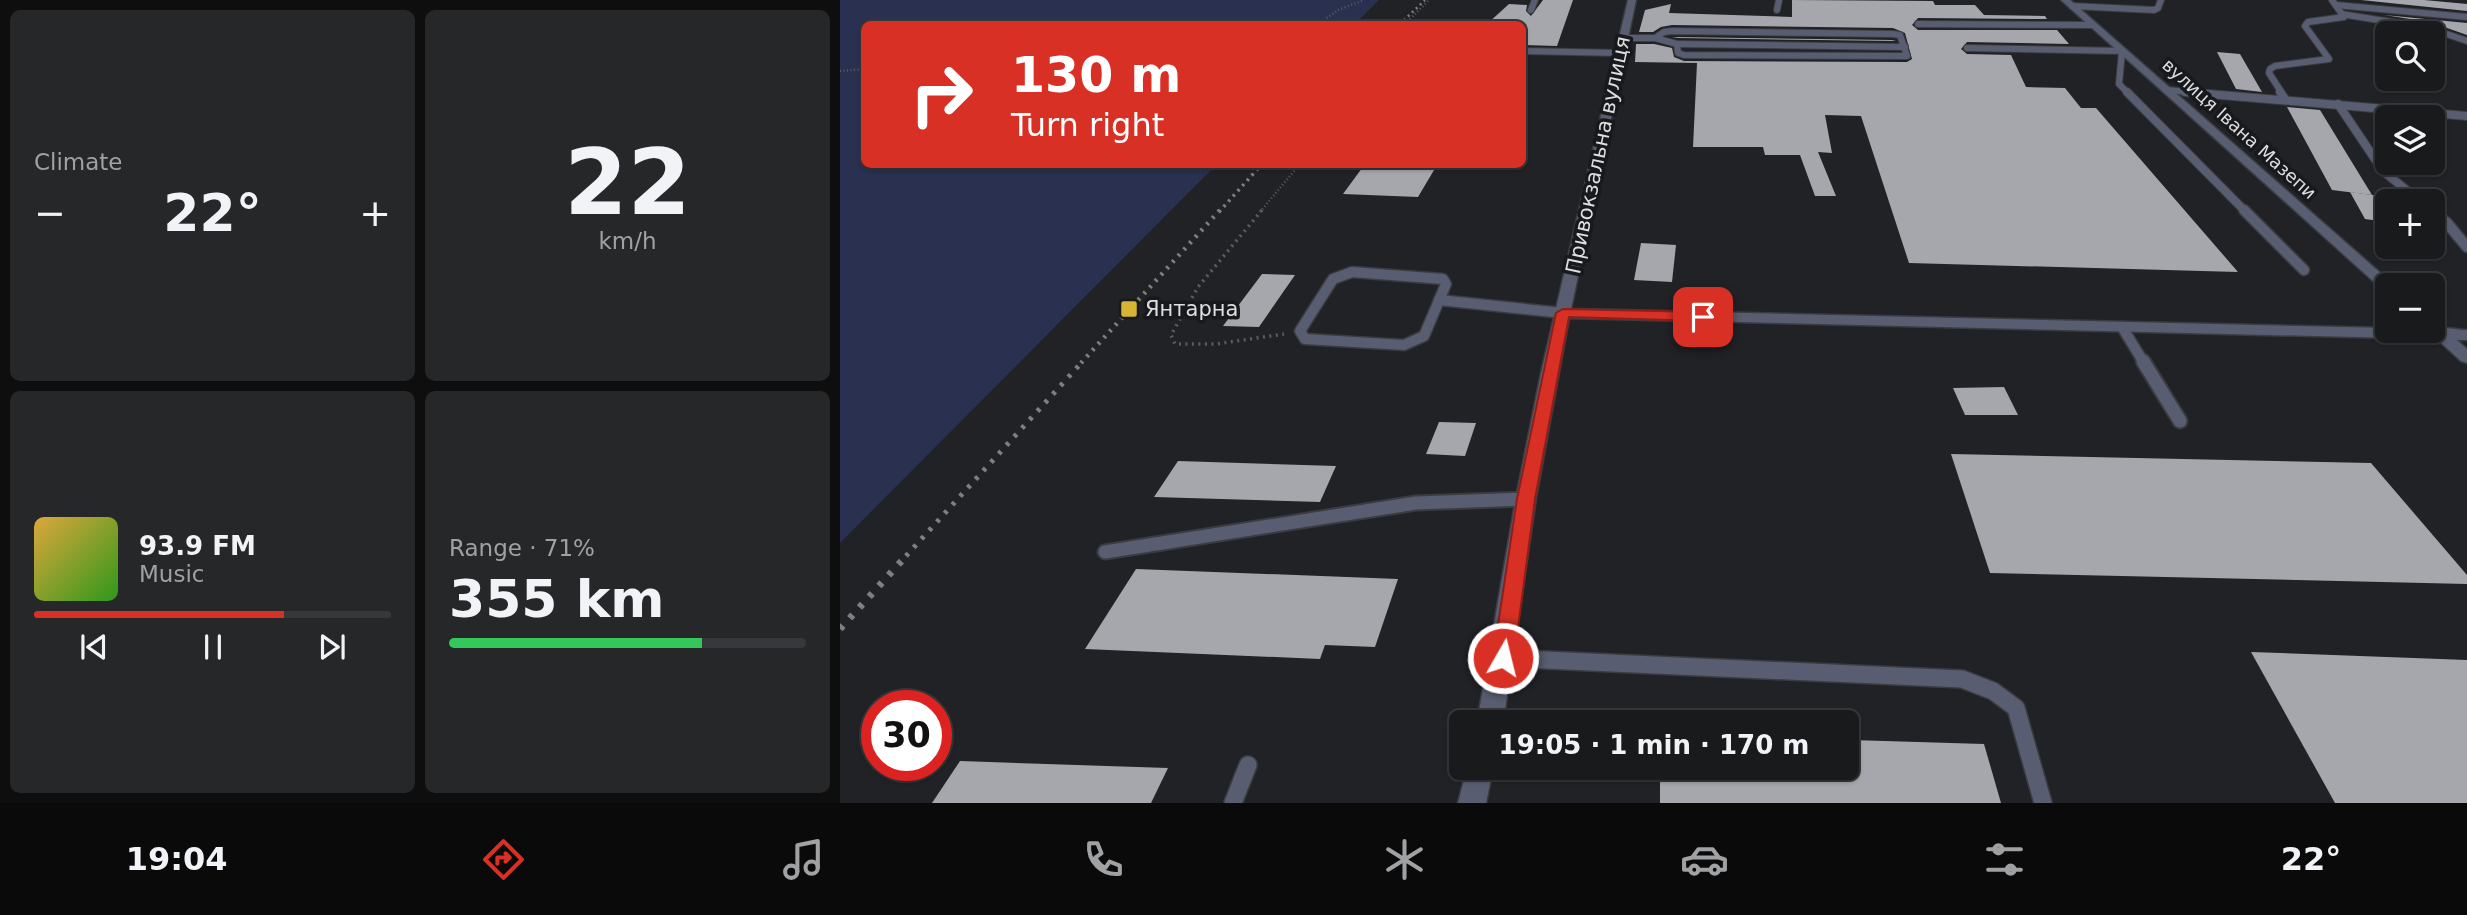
<!DOCTYPE html>
<html lang="en">
<head>
<meta charset="utf-8">
<style>
  body { margin:0; font-family:"DejaVu Sans",sans-serif; background:#262729; color:#f1f3f6; height:100vh; display:flex; flex-direction:column; font-size:26px; white-space:nowrap }
  * { box-sizing:border-box; margin:0 }
  p { font-size:23px; color:#9fa1a3 }
  .icon { flex:none; width:38px; height:38px; fill:none; stroke:currentColor; stroke-width:2; stroke-linecap:round; stroke-linejoin:round }
  .map { position:relative; flex:1; overflow:hidden }
  .panel { display:flex; flex-direction:column; gap:10px; padding:10px; background:#0e0e0f; width:840px }
  .panel>* { flex:none }
  .banner { position:absolute; left:21px; top:21px; width:665px; height:147px; border-radius:10px; box-shadow:0 2px 5px #0004,0 0 0 2px #37383b; background:#d93025; color:#fff; overflow:hidden }
  .fabs { position:absolute; left:1535px; top:21px; display:grid; gap:14px }
  .fabs a { display:grid; place-items:center; width:70px; height:70px; border-radius:10px; background:#191a1c; box-shadow:0 2px 5px #0004,0 0 0 2px #37383b; font-size:35px }
  .speed { position:absolute; left:21px; top:690px; display:flex; gap:14px; font-size:35px; font-weight:700; text-align:center }
  .speed>* { display:grid; place-content:center; width:91px; height:91px; border-radius:50%; background:#191a1c; box-shadow:0 2px 5px #0004,0 0 0 2px #37383b; line-height:1 }
  .speed .limit { border:10px solid #d22; background:#fff; color:#111 }
  .pin { position:absolute; display:grid; place-items:center; width:60px; height:60px; color:#fff; margin:-30px; border-radius:14px; box-shadow:0 4px 10px #0006 }
  .me { position:absolute; width:77px; margin:-38px; rotate:8deg; stroke-linejoin:round; filter:drop-shadow(0 0 5px #0008) }
  .turn { display:flex; align-items:center; gap:24px; height:147px; padding:0 35px; font-size:32px }
  .turn .icon { width:91px; height:91px; stroke-width:2.5 }
  .turn b { display:block; font-size:49px; line-height:60px }
  .big { font-size:52px; font-weight:700; line-height:1.1 }
  .panel .card { flex:1; display:flex; flex-direction:column; justify-content:center; gap:10px; min-width:0; padding:0 24px; border-radius:10px; background:#262729 }
  .panel .dial { align-items:center; gap:0 }
  .dial b { font-size:91px; line-height:1 }
  .song { display:flex; align-items:center; gap:21px }
  .cover { width:84px; height:84px; border-radius:10px; background:linear-gradient(135deg,hsl(40 70% 55%),hsl(110 70% 35%)) }
  .played { height:7px; border-radius:4px; background:linear-gradient(90deg,#d93025 70%,#37383b 70%) }
  .keys { display:flex; justify-content:space-around; direction:ltr }
  .heat { display:flex; justify-content:space-between; align-items:center; font-size:38px; direction:ltr }
  .charge { height:10px; border-radius:5px; background:linear-gradient(90deg,#34c759 71%,#37383b 0) }
  .panel .tiles { flex:1; display:grid; gap:10px; grid-template-columns:repeat(2,1fr) }
  .trip { position:absolute; left:609px; top:710px; width:410px; height:70px; border-radius:10px; background:#191a1c; box-shadow:0 2px 5px #0004,0 0 0 2px #37383b; font-weight:700; line-height:70px; text-align:center }
  .menu { display:flex; height:112px; justify-content:space-around; align-items:center; background:#0a0a0b; color:#9fa1a3 }
  .menu .icon { width:49px; height:49px }
  .menu .on { color:#d93025 }
  .menu b { font-size:32px; color:#f1f3f6 }
  main { display:flex; flex:1; min-height:0 }
  .map>svg:first-child { display:block }
  .green { fill:#293050 }
  .building { fill:#a6a7ac }
  .lines { fill:none; stroke-linecap:round; stroke-linejoin:round }
  .lane-far4-casing { stroke:#3b3c40; stroke-width:8 }
  .lane-far3-casing { stroke:#3b3c40; stroke-width:10 }
  .lane-far2-casing { stroke:#3b3c40; stroke-width:13 }
  .lane-far1-casing { stroke:#3b3c40; stroke-width:17 }
  .lane-casing { stroke:#3b3c40; stroke-width:20 }
  .street-casing { stroke:#3b3c40; stroke-width:3 }
  .path-far1 { stroke:#5b5c60; stroke-width:2.5; stroke-dasharray:1 2.5; stroke-linecap:butt }
  .path { stroke:#5b5c60; stroke-width:3.5; stroke-dasharray:2 4.5; stroke-linecap:butt }
  .lane-far4 { stroke:#585d71; stroke-width:6 }
  .lane-far3 { stroke:#585d71; stroke-width:8 }
  .lane-far2 { stroke:#585d71; stroke-width:10 }
  .lane-far1 { stroke:#585d71; stroke-width:13 }
  .lane { stroke:#585d71; stroke-width:17 }
  .street { fill:#585d71; fill-rule:evenodd }
  .rail-far4 { stroke:#7e7f82; stroke-width:2.5; stroke-dasharray:2 3.5; stroke-linecap:butt }
  .rail-far3 { stroke:#7e7f82; stroke-width:3.5; stroke-dasharray:2.5 4.5; stroke-linecap:butt }
  .rail-far2 { stroke:#7e7f82; stroke-width:4.5; stroke-dasharray:2.5 6; stroke-linecap:butt }
  .rail-far1 { stroke:#7e7f82; stroke-width:5; stroke-dasharray:3.5 8; stroke-linecap:butt }
  .rail { stroke:#7e7f82; stroke-width:7; stroke-dasharray:4.5 10; stroke-linecap:butt }
  .route { fill:#d93025; stroke:#8d1f18; stroke-width:2 }
  .poi-dot { fill:#d6b534; stroke:#18191c; stroke-width:2.5 }
  .labels { text-anchor:middle; stroke-width:7; stroke-linejoin:round; paint-order:stroke }
  .far-street-label { font-size:18px; fill:#dddee0; stroke:#18191c }
  .street-label { font-size:21px; fill:#dddee0; stroke:#18191c }
  .poi-label { font-size:21px; fill:#dddee0; stroke:#18191c; text-anchor:start }
</style>
</head>
<body>
<main>
<section class="panel">
<div class="tiles">
<div class="card"><p>Climate</p>
<div class="heat"><a>−</a><b class="big">22°</b><a>+</a></div>
</div>
<div class="card dial"><b>22</b><p>km/h</p></div>
<div class="card">
<div class="song"><i class="cover"></i><div><b>93.9 FM</b><p>Music</p></div></div>
<div class="played"></div>
<div class="keys"><svg class="icon" aria-label="previous" viewBox="0 0 24 24"><path d="M18 5L8 12l10 7zM5 5v14"/></svg><svg class="icon" aria-label="pause" viewBox="0 0 24 24"><path d="M8 5v14M16 5v14"/></svg><svg class="icon" aria-label="next" viewBox="0 0 24 24"><path d="M6 5l10 7-10 7zM19 5v14"/></svg></div>
</div>
<div class="card"><p>Range · 71%</p><b class="big">355 km</b><div class="charge"></div></div>
</div>
</section>
<div class="map">
<svg width="1627" height="803" viewBox="0 0 1627 803">
  <rect width="100%" height="100%" fill="#212226"/>
  <path class="green" d="M 0,0 L 539,0 L 515,24 L 24,24 L 24,164 L 376,165 L 0,543 Z"/>
  <g class="building">
    <path d="M 703,0 L 733,0 L 717,46 L 682,45 L 682,24 L 647,24 L 669,4 L 687,5 L 686,11 L 691,16 Z"/>
    <path d="M 952,0 L 1093,1 L 1095,5 L 1135,5 L 1144,15 L 1205,16 L 1207,19 L 1078,18 L 1072,25 L 1078,30 L 1217,30 L 1229,44 L 1127,42 L 1121,49 L 1127,54 L 1171,55 L 1186,87 L 1225,88 L 1241,108 L 1256,108 L 1398,272 L 1069,263 L 1021,116 L 985,115 L 992,153 L 978,152 L 996,196 L 975,196 L 960,155 L 925,155 L 923,147 L 853,147 L 857,63 L 795,62 L 796,44 L 814,44 L 832,48 L 834,57 L 844,61 L 1067,62 L 1072,59 L 1065,33 L 1053,28 L 832,25 L 821,27 L 813,32 L 799,32 L 805,10 L 831,4 L 829,13 L 952,17 Z"/>
    <path d="M 1521,0 L 1584,0 L 1627,4 L 1627,11 Z"/>
    <path d="M 1544,15 L 1627,23 L 1627,35 L 1590,22 Z"/>
    <path d="M 832,37 L 1052,40 L 1056,41 L 838,38 Z"/>
    <path d="M 1377,52 L 1400,54 L 1422,92 L 1396,89 Z"/>
    <path d="M 1447,107 L 1480,110 L 1532,195 L 1492,190 Z"/>
    <path d="M 525,164 L 578,164 L 597,165 L 578,197 L 503,194 Z"/>
    <path d="M 1510,192 L 1547,197 L 1547,222 L 1525,219 Z"/>
    <path d="M 801,243 L 836,245 L 832,282 L 794,280 Z"/>
    <path d="M 422,274 L 455,275 L 419,327 L 383,326 Z"/>
    <path d="M 1164,387 L 1178,415 L 1125,415 L 1113,388 Z"/>
    <path d="M 599,422 L 636,423 L 625,456 L 586,454 Z"/>
    <path d="M 1111,454 L 1531,463 L 1627,575 L 1627,584 L 1150,573 Z"/>
    <path d="M 338,461 L 496,466 L 480,502 L 314,497 Z"/>
    <path d="M 296,569 L 558,579 L 535,647 L 485,645 L 480,659 L 245,649 Z"/>
    <path d="M 1411,652 L 1627,660 L 1627,803 L 1495,803 Z"/>
    <path d="M 1011,740 L 1144,744 L 1161,803 L 820,803 L 820,768 L 1016,771 Z"/>
    <path d="M 120,761 L 328,768 L 311,803 L 92,803 Z"/>
  </g>
  <g class="lines">
    <g class="lane-far4-casing">
      <g id="lane-far4">
        <path d="M 1496,5 L 1627,17"/>
        <path d="M 1232,6 L 1314,10 L 1318,8 L 1321,0"/>
        <path d="M 691,10 L 695,0"/>
        <path d="M 937,10 L 939,0"/>
        <path d="M 1501,14 L 1589,28 L 1627,41"/>
        <path d="M 1078,24 L 1252,25"/>
        <path d="M 832,31 L 1052,34 L 1060,35 L 1067,56 L 844,55 L 838,53 L 837,44 L 815,38 L 824,32 Z"/>
        <path d="M 783,38 L 815,38"/>
        <path d="M 837,44 L 1065,47"/>
        <path d="M 1127,48 L 1282,51 L 1279,84 L 1288,93"/>
        <path d="M 682,51 L 780,53"/>
        <path d="M 1326,90 L 1365,93"/>
        <path d="M 1442,93 L 1429,73 L 1430,69 L 1435,66 L 1489,59 L 1465,26 L 1468,22 L 1504,17 L 1492,0"/>
      </g>
    </g>
    <g class="lane-far3-casing">
      <g id="lane-far3">
        <path d="M 1287,92 L 1406,212"/>
        <path d="M 1345,92 L 1627,116"/>
        <path d="M 1440,92 L 1445,99"/>
        <path d="M 1498,104 L 1543,171 L 1580,201"/>
      </g>
    </g>
    <g class="lane-far2-casing">
      <g id="lane-far2">
        <path d="M 1404,210 L 1464,270"/>
        <path d="M 1592,211 L 1607,223 L 1627,247"/>
        <path d="M 512,272 L 603,279 L 606,284 L 584,336 L 564,345 L 465,339 L 460,331 L 493,279 Z"/>
        <path d="M 599,300 L 723,313"/>
        <path d="M 1282,327 L 1304,363"/>
      </g>
    </g>
    <g class="lane-far1-casing">
      <g id="lane-far1">
        <path d="M 1303,361 L 1340,421"/>
        <path d="M 265,552 L 576,503 L 686,499"/>
      </g>
    </g>
    <g class="lane-casing">
      <g id="lane">
        <path d="M 664,658 L 1122,679 L 1153,691 L 1176,708 L 1203,803"/>
        <path d="M 393,803 L 408,765"/>
      </g>
    </g>
    <g class="street-casing">
      <g id="street">
        <path d="M 788,0 L 796,0 L 731,309 L 1547,328 L 1547,331 L 1592,331 L 1592,328 C 1601,326 1617,330 1627,330 L 1627,340 L 1617,340 L 1627,349 L 1627,363 L 1621,361 L 1597,339 L 729,318 L 696,498 L 663,723 L 637,723 L 676,498 L 701,373 Z"/>
        <path d="M 1221,0 L 1230,0 L 1554,285 L 1547,285 L 1547,290 L 1542,289 Z"/>
        <path d="M 627,768 L 653,768 L 646,803 L 618,803 Z"/>
      </g>
    </g>
    <g class="path-far1">
      <path d="M 449,24 L 484,20 L 498,10 L 524,0"/>
      <path d="M 565,24 L 589,0"/>
      <path d="M 0,71 L 24,69"/>
      <path d="M 420,212 L 460,164"/>
    </g>
    <path class="path" d="M 422,210 L 358,287 L 331,335 L 335,344 L 376,344 L 444,334"/>
    <use href="#lane-far4" class="lane-far4"/>
    <use href="#lane-far3" class="lane-far3"/>
    <use href="#lane-far2" class="lane-far2"/>
    <use href="#lane-far1" class="lane-far1"/>
    <use href="#lane" class="lane"/>
    <use href="#street" class="street"/>
    <path class="rail-far4" d="M 560,24 L 585,0"/>
    <path class="rail-far3" d="M 379,212 L 422,164"/>
    <path class="rail-far2" d="M 241,363 L 380,210"/>
    <path class="rail-far1" d="M 66,556 L 243,361"/>
    <path class="rail" d="M 0,629 L 67,555"/>
  </g>
  <path class="route" d="M 723,309 L 863,312 L 870,317 L 863,321 L 729,317 L 695,499 L 674,658 L 671,664 L 663,667 L 656,664 L 653,658 L 677,499 L 716,313 Z"/>
  <rect class="poi-dot" x="280" y="300" width="18" height="18" rx="3.5"/>
  <g class="labels">
    <g class="far-street-label">
      <text transform="translate(1399 129) rotate(42)" y="6">вулиця Івана Мазепи</text>
    </g>
    <g class="street-label">
      <text transform="translate(758 155) rotate(-78)" y="7">Привокзальна вулиця</text>
    </g>
    <g class="poi-label">
      <text x="305" y="316">Янтарна</text>
    </g>
  </g>
</svg>
<div class="fabs">
<a><svg class="icon" aria-label="search" viewBox="0 0 24 24"><circle cx="10" cy="10" r="6"/><path d="M15 15l6 6"/></svg></a>
<a><svg class="icon" aria-label="layers" viewBox="0 0 24 24"><path d="M12 4l9 5-9 5-9-5zM3 14l9 5 9-5"/></svg></a>
<a>+</a>
<a>−</a>
</div>
<div class="speed"><div class="limit">30</div></div>
<div class="pin" style="left:863px;top:317px;background:#d93025"><svg class="icon" aria-label="arrive" viewBox="0 0 24 24"><path d="M6 21V4h12l-3 4 3 4H6"/></svg></div>
<svg class="me" style="left:663px;top:658px" viewBox="-20 -20 40 40"><circle r="17" fill="#d93025" stroke="#fff" stroke-width="3"/><path d="M0-11L8 9 0 5-8 9z" fill="#fff"/></svg>
<div class="trip">19:05 · 1 min · 170 m</div>
<div class="banner">
<div class="turn"><svg class="icon" aria-label="right" viewBox="0 0 24 24"><path d="M7 20v-9h11M14 6l5 5-5 5"/></svg><div><b>130 m</b>Turn right</div></div>
</div>
</div>
</main>
<nav class="menu">
<b>19:04</b>
<svg class="icon on" aria-label="directions" viewBox="0 0 24 24"><path d="M12 3l9 9-9 9-9-9zM9 14v-3h6M13 9l2 2-2 2"/></svg>
<svg class="icon" aria-label="music" viewBox="0 0 24 24"><path d="M9 18V5l10-2v13"/><circle cx="6" cy="18" r="3"/><circle cx="16" cy="16" r="3"/></svg>
<svg class="icon" aria-label="phone" viewBox="0 0 24 24"><path d="M5 4h4l2 5-3 2q2 4 5 5l2-3 5 2v4C11 20 4 13 5 4z"/></svg>
<svg class="icon" aria-label="climate" viewBox="0 0 24 24"><path d="M12 3v18M4 7l16 10M4 17L20 7"/></svg>
<svg class="icon" aria-label="car" viewBox="0 0 24 24"><path d="M5 17H2v-5l4-1 3-4h7l3 4 3 1v5h-3M9 17h6M6 11h13"/><circle cx="7" cy="17" r="2"/><circle cx="17" cy="17" r="2"/></svg>
<svg class="icon" aria-label="filters" viewBox="0 0 24 24"><path d="M4 7h16M4 17h16"/><circle cx="9" cy="7" r="2"/><circle cx="15" cy="17" r="2"/></svg>
<b>22°</b>
</nav>
</body>
</html>
